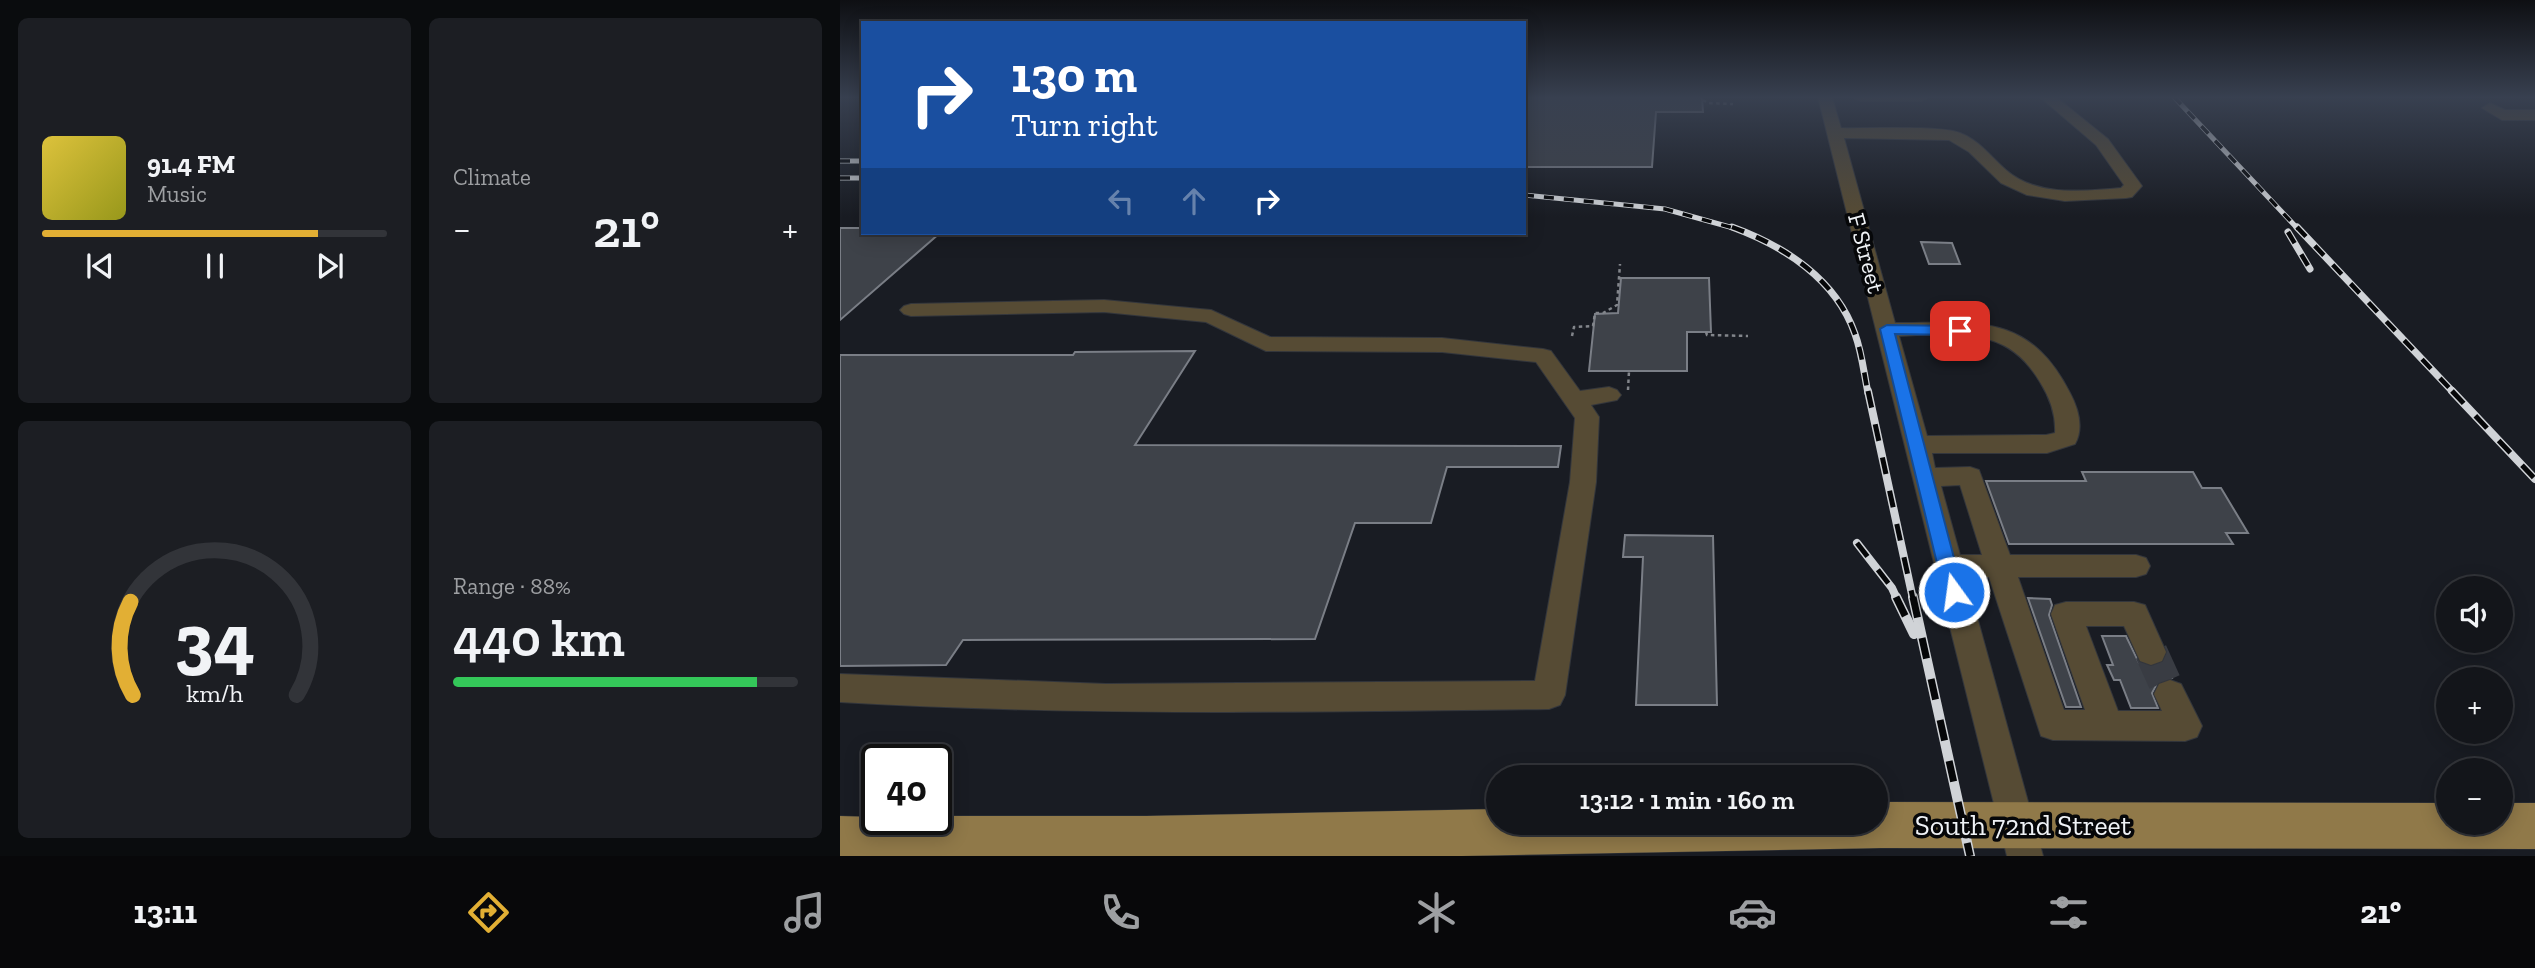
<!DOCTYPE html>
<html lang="en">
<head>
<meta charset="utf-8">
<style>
  body { margin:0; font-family:"Zilla Slab",serif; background:#1c1e23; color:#f1f3f6; height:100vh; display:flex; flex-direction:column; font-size:26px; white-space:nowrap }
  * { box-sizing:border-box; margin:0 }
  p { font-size:23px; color:#9d9fa2 }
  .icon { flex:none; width:38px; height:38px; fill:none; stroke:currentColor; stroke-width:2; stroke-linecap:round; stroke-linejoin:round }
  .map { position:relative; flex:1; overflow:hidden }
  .side { display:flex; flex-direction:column; gap:18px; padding:18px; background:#0a0c0e; width:840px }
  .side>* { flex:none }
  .banner { position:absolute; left:21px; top:21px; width:665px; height:214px; border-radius:0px; box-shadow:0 4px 18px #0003,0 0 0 2px #323439; background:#1a4fa0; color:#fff; overflow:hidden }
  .tools { position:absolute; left:1596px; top:576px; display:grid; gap:14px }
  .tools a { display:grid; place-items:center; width:77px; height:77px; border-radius:50%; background:#13151a; box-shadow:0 4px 18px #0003,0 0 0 2px #323439; font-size:35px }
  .speed { position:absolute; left:21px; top:744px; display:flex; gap:14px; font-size:35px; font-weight:700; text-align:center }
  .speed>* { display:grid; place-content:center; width:91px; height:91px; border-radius:50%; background:#13151a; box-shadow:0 4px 18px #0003,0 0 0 2px #323439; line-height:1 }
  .speed .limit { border:4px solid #111; border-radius:10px; background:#fff; color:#111 }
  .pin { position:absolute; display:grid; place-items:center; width:60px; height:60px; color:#fff; margin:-30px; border-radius:14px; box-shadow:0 4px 10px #0006 }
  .me { position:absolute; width:77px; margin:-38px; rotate:346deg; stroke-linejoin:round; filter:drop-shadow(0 0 5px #0008) }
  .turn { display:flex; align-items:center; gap:24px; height:147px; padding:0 35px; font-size:32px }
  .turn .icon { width:91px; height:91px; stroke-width:2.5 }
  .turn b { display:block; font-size:49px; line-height:60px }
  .lanes { display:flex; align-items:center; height:66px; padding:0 35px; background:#0003; justify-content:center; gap:35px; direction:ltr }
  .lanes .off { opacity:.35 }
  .big { font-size:52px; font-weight:600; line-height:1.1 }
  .side .tile { flex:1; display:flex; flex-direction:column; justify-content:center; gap:10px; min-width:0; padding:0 24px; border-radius:10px; background:#1c1e23 }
  .side .dial { align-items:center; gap:0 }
  .dial svg { height:182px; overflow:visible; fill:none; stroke:#323439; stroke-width:7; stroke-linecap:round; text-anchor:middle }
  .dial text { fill:#f1f3f6; stroke:none }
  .song { display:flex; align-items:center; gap:21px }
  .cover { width:84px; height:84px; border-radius:10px; background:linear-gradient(135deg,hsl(50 70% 55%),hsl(60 70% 35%)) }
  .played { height:7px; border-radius:4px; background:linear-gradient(90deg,#e2af34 80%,#323439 80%) }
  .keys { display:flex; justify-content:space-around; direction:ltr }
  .heat { display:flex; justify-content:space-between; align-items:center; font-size:38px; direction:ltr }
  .charge { height:10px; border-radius:5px; background:linear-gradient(90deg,#34c759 88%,#323439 0) }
  .side .tiles { flex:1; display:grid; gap:18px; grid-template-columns:repeat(2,1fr) }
  .trip { position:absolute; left:646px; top:765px; width:402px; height:70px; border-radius:35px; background:#13151a; box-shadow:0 4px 18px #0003,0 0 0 2px #323439; font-weight:600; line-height:70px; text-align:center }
  .dock { display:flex; height:112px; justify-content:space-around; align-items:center; background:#08080a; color:#9d9fa2 }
  .dock .icon { width:49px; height:49px }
  .dock .current { color:#e2af34 }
  .dock b { font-size:32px; color:#f1f3f6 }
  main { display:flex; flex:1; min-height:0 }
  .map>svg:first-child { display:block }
  .building { fill:#3e4249; stroke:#7a7e86; stroke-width:2 }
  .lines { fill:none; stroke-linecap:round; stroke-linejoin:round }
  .minor-tunnel { stroke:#393c43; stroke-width:33; stroke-dasharray:33 17; stroke-linecap:butt }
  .minor-casing { stroke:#33363c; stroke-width:2 }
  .major-casing { stroke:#33363c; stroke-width:1 }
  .path { stroke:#82858b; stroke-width:2.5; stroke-dasharray:3.5 3.5; stroke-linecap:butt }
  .minor { fill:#564b34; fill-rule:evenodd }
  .major { fill:#907949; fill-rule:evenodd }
  .rail-far3-casing { stroke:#d0d3d7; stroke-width:5 }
  .rail-far2-casing { stroke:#d0d3d7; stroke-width:7 }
  .rail-far1-casing { stroke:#d0d3d7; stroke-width:8 }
  .rail-casing { stroke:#d0d3d7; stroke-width:10 }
  .rail-far3 { stroke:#060709; stroke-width:3.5; stroke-dasharray:10; stroke-linecap:butt }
  .rail-far2 { stroke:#060709; stroke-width:4.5; stroke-dasharray:13; stroke-linecap:butt }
  .rail-far1 { stroke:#060709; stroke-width:5; stroke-dasharray:17; stroke-linecap:butt }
  .rail { stroke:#060709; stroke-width:7; stroke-dasharray:21; stroke-linecap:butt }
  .route { fill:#1a73e8; stroke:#114b97; stroke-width:2 }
  .labels { text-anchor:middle; stroke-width:7; stroke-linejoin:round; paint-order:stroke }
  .street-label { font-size:24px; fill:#eff2f6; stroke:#060709 }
  .near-street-label { font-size:28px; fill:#eff2f6; stroke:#060709 }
</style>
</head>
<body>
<main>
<section class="side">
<div class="tiles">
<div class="tile">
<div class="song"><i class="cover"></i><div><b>91.4 FM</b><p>Music</p></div></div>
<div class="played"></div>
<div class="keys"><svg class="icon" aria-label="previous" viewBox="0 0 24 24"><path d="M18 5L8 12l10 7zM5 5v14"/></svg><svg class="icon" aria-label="pause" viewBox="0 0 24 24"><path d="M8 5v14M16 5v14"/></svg><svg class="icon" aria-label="next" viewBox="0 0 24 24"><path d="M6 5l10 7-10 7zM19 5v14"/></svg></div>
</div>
<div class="tile"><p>Climate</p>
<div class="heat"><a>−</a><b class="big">21°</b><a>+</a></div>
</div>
<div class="tile dial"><svg viewBox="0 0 100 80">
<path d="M14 69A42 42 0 1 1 86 69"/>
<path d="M14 69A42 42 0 0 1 13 28" stroke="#e2af34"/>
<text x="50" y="56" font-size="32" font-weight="700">34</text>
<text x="50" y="72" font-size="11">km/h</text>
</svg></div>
<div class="tile"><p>Range · 88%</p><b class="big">440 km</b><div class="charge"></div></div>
</div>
</section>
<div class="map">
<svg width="1695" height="856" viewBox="0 0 1695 856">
  <rect width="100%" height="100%" fill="#191c23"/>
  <g class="building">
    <path d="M 684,97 L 862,97 L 863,112 L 816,112 L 812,167 L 684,167 Z"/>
    <path d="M 0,228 L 23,228 L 23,233 L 100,233 L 0,320 Z"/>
    <path d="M 1081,242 L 1112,243 L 1120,264 L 1089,264 Z"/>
    <path d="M 781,278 L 869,278 L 871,332 L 847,332 L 847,371 L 749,371 L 755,314 L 778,313 Z"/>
    <path d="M 355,351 L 295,445 L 721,446 L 718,467 L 607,467 L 591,523 L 515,523 L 475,639 L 123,640 L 106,665 L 0,666 L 0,355 L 233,355 L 235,352 Z"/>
    <path d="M 1242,472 L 1353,472 L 1362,488 L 1381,488 L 1408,533 L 1386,533 L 1393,544 L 1169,544 L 1146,481 L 1246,481 Z"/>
    <path d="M 785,535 L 873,536 L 877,705 L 796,705 L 803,557 L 783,557 Z"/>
    <path d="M 1188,598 L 1210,599 L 1212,605 L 1209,615 L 1241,707 L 1226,707 Z"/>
    <path d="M 1262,636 L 1286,636 L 1299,663 L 1312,667 L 1325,661 L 1332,678 L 1318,682 L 1312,693 L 1318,708 L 1291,708 L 1280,680 L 1274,680 L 1267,665 L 1273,665 Z"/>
  </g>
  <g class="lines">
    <path class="minor-tunnel" d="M 1311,652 L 1330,694"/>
    <g class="minor-casing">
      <g id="minor">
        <path d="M 978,97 L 992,97 L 1001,128 C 1027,129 1099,125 1120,133 C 1139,140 1151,157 1166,170 C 1197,197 1243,191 1281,188 L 1284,185 L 1256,145 L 1200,97 L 1216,97 L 1268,139 L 1302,186 L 1292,197 L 1286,198 L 1225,201 L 1187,195 L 1161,183 L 1129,152 L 1109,140 L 1004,138 L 1055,323 C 1135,323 1188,311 1230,393 C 1238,408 1244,428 1235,444 L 1207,453 L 1092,453 L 1095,468 L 1130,467 L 1139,470 L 1170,555 L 1296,555 L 1306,558 L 1310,566 L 1306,574 L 1296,577 L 1178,577 L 1224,710 L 1245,710 L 1211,614 L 1215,605 L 1226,602 L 1294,602 L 1305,605 L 1326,652 L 1322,661 L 1311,665 L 1300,661 L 1284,626 L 1246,626 L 1278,711 L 1322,711 L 1314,694 L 1319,684 L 1330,680 L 1341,684 L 1362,726 L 1357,737 L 1345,741 L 1213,740 L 1201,736 L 1149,577 L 1126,577 L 1203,856 L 1167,856 ZM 1077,335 C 1130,334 1170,331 1200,382 C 1210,398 1216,414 1215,433 L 1206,435 L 1087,436 L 1059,336 ZM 1120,485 L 1142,555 L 1120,555 L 1101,486 Z"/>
        <path d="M 1013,97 L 1089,97 L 1082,101 L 1020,101 Z"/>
        <path d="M 1650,103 L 1665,110 L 1695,110 L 1695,120 L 1662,120 L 1642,108 Z"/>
        <path d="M 264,300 L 371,310 L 430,337 L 602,338 L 703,349 L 711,351 L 740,391 L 769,387 L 777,390 L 781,395 L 777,400 L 751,405 L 759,417 L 756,482 L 725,695 L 720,705 L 709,709 C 472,712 236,716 0,702 L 0,674 L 266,684 L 695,681 L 730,482 L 735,418 L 696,362 L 602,352 L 426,351 L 366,322 L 264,312 L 71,316 L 64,314 L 60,310 L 64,306 L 71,304 Z"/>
      </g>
    </g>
    <g class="major-casing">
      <path id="major" d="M 1036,802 L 1608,803 L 1608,822 L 1661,822 L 1661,803 L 1695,803 L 1695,849 L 1041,848 L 622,856 L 0,856 L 0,816 L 96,819 L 96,816 L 306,816 L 658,809 L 658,822 L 1036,822 Z"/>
    </g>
    <g class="path">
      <path d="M 863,100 L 868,103 L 893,104"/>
      <path d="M 866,332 L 867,335 L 908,336"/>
      <path d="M 732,336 L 734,327 L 753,326 L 755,313 L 763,313 L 777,305 L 780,264"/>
      <path d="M 788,390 L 789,371"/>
    </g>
    <use href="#minor" class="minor"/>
    <use href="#major" class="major"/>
    <g class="rail-far3-casing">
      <g id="rail-far3">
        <path d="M 1334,97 L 1458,229"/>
        <path d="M 0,161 L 23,161"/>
        <path d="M 0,178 L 23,178"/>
        <path d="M 684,195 L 825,209 L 897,229"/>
      </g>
    </g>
    <g class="rail-far2-casing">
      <g id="rail-far2">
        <path d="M 892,227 C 944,246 996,279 1015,334 C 1022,353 1024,374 1028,393"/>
        <path d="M 1457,227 L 1614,393"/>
        <path d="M 1448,232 L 1470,269"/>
      </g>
    </g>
    <g class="rail-far1-casing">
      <g id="rail-far1">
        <path d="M 1028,391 L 1073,599"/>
        <path d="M 1612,391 L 1695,479"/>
        <path d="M 1017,543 L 1052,588 L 1057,599"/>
      </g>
    </g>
    <g class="rail-casing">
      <g id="rail">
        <path d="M 1056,597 L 1074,634"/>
        <path d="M 1073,597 L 1130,856"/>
      </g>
    </g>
    <use href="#rail-far3" class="rail-far3"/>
    <use href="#rail-far2" class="rail-far2"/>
    <use href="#rail-far1" class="rail-far1"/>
    <use href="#rail" class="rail"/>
  </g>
  <linearGradient id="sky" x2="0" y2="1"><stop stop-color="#0e0f13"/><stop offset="0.45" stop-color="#384050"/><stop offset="1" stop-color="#384050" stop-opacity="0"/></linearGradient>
  <rect width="1695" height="217" fill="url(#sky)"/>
  <path class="route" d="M 1047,325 L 1120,326 L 1127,331 L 1120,335 L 1055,334 L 1123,592 L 1120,597 L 1114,599 L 1107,597 L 1104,592 L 1040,329 Z"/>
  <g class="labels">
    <g class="street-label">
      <text transform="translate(1026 253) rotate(75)" y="8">F Street</text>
    </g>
    <g class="near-street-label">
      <text x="1183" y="835">South 72nd Street</text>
    </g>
  </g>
</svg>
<div class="tools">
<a><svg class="icon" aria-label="sound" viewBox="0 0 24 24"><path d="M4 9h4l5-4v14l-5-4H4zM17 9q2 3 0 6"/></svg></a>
<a>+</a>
<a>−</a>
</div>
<div class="speed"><div class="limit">40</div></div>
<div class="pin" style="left:1120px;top:331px;background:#d93025"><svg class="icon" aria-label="arrive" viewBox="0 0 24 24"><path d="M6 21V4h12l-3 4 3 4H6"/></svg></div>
<svg class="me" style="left:1114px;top:592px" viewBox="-20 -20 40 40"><circle r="17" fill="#1a73e8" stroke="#fff" stroke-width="3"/><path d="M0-11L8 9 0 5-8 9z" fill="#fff"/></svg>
<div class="trip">13:12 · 1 min · 160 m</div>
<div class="banner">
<div class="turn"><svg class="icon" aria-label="right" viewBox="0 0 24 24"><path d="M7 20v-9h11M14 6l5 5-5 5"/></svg><div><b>130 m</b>Turn right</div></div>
<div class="lanes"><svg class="icon off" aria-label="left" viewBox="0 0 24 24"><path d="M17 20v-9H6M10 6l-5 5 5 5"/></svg><svg class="icon off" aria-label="ahead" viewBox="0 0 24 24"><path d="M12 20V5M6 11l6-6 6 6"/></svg><svg class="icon" aria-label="right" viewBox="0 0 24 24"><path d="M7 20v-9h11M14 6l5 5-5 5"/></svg></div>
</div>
</div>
</main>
<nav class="dock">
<b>13:11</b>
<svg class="icon current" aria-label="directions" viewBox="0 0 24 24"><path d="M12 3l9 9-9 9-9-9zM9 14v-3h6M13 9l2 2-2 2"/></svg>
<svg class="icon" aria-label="music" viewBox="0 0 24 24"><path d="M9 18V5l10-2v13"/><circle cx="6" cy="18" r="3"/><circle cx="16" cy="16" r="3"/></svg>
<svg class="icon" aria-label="phone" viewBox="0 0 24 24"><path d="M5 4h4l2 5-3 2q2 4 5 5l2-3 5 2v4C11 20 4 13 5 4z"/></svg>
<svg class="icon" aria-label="climate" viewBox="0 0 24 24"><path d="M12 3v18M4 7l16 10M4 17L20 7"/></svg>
<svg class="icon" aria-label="car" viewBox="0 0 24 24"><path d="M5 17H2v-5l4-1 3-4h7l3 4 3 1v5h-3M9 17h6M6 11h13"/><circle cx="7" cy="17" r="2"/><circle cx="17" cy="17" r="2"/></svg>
<svg class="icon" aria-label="filters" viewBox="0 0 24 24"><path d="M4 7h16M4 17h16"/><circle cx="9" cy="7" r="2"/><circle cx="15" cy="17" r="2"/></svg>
<b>21°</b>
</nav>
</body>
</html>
